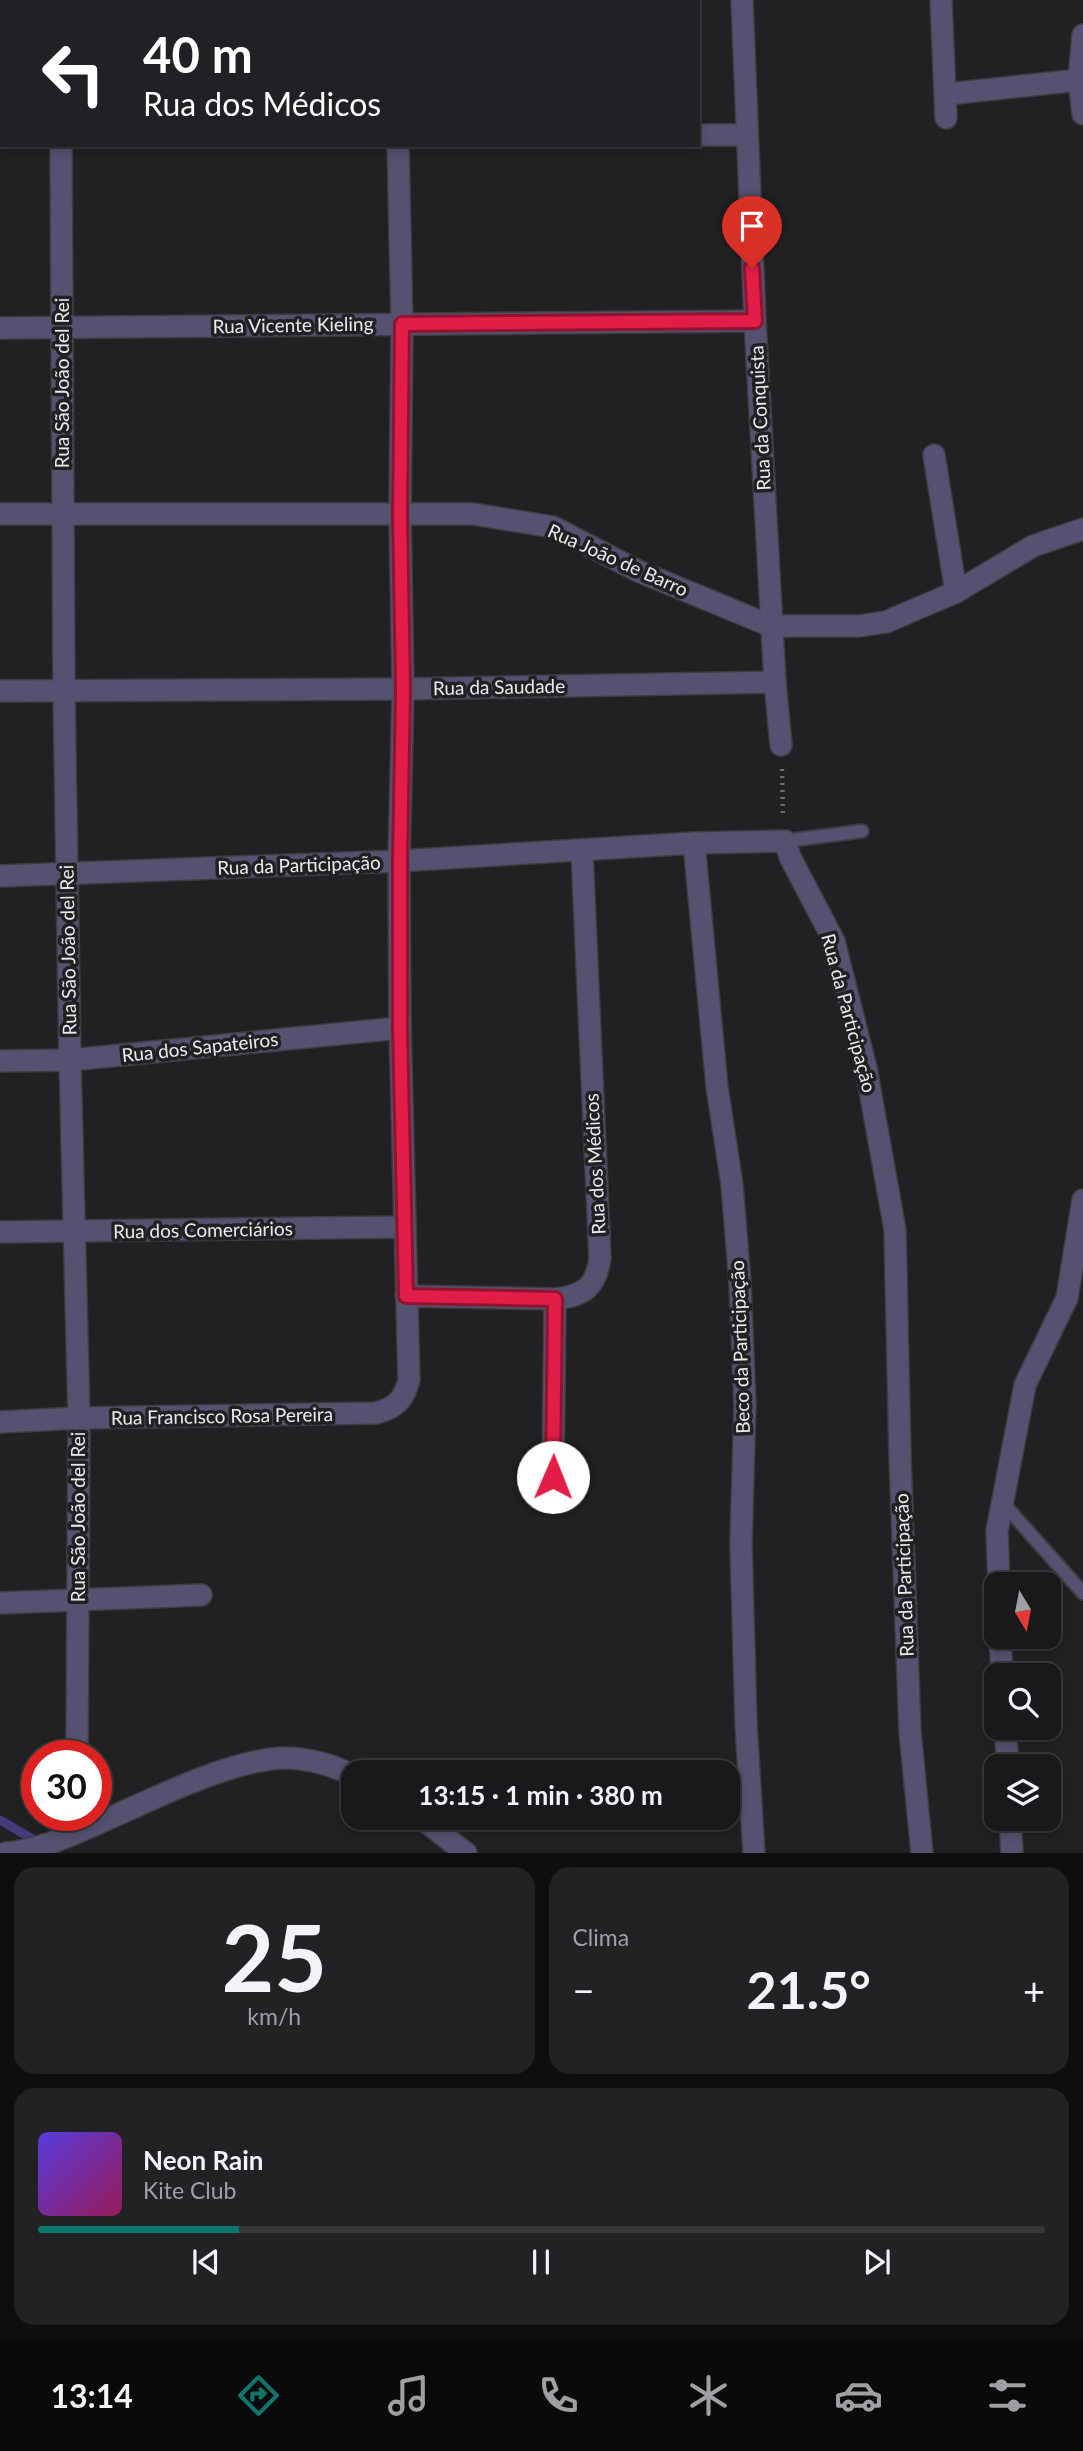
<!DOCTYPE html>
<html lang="pt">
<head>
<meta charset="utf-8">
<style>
  body { margin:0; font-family:Lato,sans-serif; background:#222224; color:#f1f3f6; height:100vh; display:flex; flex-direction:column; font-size:26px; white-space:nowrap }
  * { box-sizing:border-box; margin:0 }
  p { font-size:23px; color:#9fa0a3 }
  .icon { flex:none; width:38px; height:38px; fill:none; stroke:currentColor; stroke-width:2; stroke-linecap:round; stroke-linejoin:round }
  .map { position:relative; height:1853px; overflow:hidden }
  .sheet { display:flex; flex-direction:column; gap:14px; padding:14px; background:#0e0e0f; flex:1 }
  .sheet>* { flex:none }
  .guide { position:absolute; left:0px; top:0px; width:700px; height:147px; box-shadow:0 4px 10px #0003,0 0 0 2px #37383a; background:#202124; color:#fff; overflow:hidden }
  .needle { width:46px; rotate:170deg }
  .controls { position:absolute; left:984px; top:1572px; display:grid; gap:14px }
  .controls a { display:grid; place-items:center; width:77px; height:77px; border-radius:14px; background:#19191b; box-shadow:0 4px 10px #0003,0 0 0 2px #37383a; font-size:35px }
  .speed { position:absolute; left:21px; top:1740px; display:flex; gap:14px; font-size:35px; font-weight:700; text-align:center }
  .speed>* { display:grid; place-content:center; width:91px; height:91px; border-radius:50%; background:#19191b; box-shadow:0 4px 10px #0003,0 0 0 2px #37383a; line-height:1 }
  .speed .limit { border:10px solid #d22; background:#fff; color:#111 }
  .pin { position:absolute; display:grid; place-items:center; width:60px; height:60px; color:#fff; margin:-72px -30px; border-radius:50% 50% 50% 0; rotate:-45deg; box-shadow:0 0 7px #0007 }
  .pin .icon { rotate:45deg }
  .me { position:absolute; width:77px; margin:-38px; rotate:1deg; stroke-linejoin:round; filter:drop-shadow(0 0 5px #0008) }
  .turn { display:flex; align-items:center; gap:24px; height:147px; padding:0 28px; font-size:32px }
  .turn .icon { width:91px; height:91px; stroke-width:2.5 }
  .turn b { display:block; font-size:49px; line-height:60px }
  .big { font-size:52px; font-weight:700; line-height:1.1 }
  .sheet .tile { flex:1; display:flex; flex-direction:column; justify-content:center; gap:10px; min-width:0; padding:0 24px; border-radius:21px; background:#222224 }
  .sheet .dial { align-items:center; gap:0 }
  .dial b { font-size:91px; line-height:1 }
  .song { display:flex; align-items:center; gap:21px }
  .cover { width:84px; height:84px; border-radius:10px; background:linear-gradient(135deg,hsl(250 70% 55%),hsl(330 70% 35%)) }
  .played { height:7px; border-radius:4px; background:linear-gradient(90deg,#0f766e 20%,#37383a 20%) }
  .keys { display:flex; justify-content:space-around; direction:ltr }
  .heat { display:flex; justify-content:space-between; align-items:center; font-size:38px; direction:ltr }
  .sheet .tiles { flex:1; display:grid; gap:14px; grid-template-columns:1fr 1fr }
  .tile:last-child { grid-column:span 2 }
  .trip { position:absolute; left:341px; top:1760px; width:399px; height:70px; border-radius:21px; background:#19191b; box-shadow:0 4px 10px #0003,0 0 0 2px #37383a; font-weight:700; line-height:70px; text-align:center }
  .menu { display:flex; height:112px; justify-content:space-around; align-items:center; background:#0a0a0b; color:#9fa0a3 }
  .menu .icon { width:49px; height:49px }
  .menu .active { color:#0f766e }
  .menu b { font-size:32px; color:#f1f3f6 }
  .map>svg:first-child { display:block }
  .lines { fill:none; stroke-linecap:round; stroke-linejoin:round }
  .stream { stroke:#443a7c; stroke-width:9 }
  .service-casing { stroke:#3d3d40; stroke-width:16 }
  .minor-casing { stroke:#3d3d40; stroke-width:24 }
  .tertiary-casing { stroke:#3d3d40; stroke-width:24 }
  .path { stroke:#6d6d70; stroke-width:4.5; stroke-dasharray:2 5; stroke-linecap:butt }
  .service { stroke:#545270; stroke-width:12 }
  .minor { stroke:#545270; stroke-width:21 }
  .tertiary { stroke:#545270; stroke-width:21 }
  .route-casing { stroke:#92132f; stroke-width:18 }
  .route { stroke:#e11d48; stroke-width:12 }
  .labels { text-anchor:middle; stroke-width:7; stroke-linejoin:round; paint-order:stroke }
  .street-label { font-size:19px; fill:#eaeaed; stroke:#212124 }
</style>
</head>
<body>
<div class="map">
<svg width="1083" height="1853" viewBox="0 0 1083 1853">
  <rect width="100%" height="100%" fill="#212124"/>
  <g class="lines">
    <path class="stream" d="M 0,1820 L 56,1853"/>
    <g class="service-casing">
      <g id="service">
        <path d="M 785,841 L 862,831"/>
        <path d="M 1002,1502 L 1083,1593"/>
      </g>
    </g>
    <g class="minor-casing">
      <g id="minor">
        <path d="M 61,0 L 61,2"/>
        <path d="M 941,0 L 946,118"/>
        <path d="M 399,2 L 399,0"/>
        <path d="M 1083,35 L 1079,80 L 1083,114"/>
        <path d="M 947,94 L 1079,80"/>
        <path d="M 698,135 L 747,135"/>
        <path d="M 0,136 L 2,136"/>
        <path d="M 61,145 L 64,691 L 70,1060 L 79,1418 L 77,1755"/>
        <path d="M 934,455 L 956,592"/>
        <path d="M 0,514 L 473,514 L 553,527 L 638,571 L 771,626 L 859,626 L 886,622 L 956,592 L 1033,546 L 1083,529"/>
        <path d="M 775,682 L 781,745"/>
        <path d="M 0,691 L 403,689 L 775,682 L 755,321 L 742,0"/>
        <path d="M 694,843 L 717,1087 L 732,1185 L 740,1283 L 745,1405 L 741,1543 L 746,1724 L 754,1853"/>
        <path d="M 0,876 L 399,861 L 694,843 L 785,841 L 790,857 L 834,941 L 866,1068 L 895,1230 L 900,1456 L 910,1732 L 922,1853"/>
        <path d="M 0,1061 L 70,1060 L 400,1028"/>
        <path d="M 0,1232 L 405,1227"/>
        <path d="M 406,1296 L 555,1299 C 584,1296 596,1287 600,1258 L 582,852"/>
        <path d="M 0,1422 L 79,1418 L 376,1413 C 395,1408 404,1400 409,1380 L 400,1028 L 399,861 L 403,689 L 400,515 L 402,324 L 398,145"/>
        <path d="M 553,1477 L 555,1299"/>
        <path d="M 999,1584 L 997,1531 L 1025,1385 L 1067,1298 L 1083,1200"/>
        <path d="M 0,1603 L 201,1595"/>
        <path d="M 1000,1636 L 1002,1675"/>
        <path d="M 1005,1727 L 1008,1766"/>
        <path d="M 421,1818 L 466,1853"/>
        <path d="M 1010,1818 L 1012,1853"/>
        <path d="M 6,1853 C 35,1851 65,1838 92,1826 C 143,1804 216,1766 271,1759 C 297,1755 330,1763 354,1776"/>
      </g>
    </g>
    <g class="tertiary-casing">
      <path id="tertiary" d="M 0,328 L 755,321"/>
    </g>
    <path class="path" d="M 782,769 L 783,816"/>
    <use href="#service" class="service"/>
    <use href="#minor" class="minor"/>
    <use href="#tertiary" class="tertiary"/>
  </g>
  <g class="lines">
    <g class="route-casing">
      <path id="route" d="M 553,1477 L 555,1299 L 406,1296 L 400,1028 L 400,861 L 403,689 L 400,515 L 402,324 L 755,321 L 752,268"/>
    </g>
    <use href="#route" class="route"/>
  </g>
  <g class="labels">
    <g class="street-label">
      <text transform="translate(293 325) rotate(-1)" y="7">Rua Vicente Kieling</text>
      <text transform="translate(62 383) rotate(-90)" y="7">Rua São João del Rei</text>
      <text transform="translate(760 418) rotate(-93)" y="7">Rua da Conquista</text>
      <text transform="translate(618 560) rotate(24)" y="7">Rua João de Barro</text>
      <text transform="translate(499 687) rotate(-1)" y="7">Rua da Saudade</text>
      <text transform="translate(299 865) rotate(-2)" y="7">Rua da Participação</text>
      <text transform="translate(68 950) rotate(-91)" y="7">Rua São João del Rei</text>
      <text transform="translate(849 1013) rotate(75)" y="7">Rua da Participação</text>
      <text transform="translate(200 1047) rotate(-6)" y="7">Rua dos Sapateiros</text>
      <text transform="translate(595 1164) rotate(-93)" y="7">Rua dos Médicos</text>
      <text transform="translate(203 1230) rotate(-1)" y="7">Rua dos Comerciários</text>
      <text transform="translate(740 1347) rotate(-92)" y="7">Beco da Participação</text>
      <text transform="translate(222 1416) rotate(-1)" y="7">Rua Francisco Rosa Pereira</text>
      <text transform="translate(78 1517) rotate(-90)" y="7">Rua São João del Rei</text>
      <text transform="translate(904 1575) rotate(-92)" y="7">Rua da Participação</text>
    </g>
  </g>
</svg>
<div class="controls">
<a><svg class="needle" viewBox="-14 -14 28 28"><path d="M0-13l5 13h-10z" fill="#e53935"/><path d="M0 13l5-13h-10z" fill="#9fa0a3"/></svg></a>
<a><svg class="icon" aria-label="search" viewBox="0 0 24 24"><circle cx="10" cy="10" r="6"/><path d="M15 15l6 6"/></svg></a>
<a><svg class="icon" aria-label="layers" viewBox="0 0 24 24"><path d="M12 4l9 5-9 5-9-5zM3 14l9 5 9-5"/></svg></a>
</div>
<div class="speed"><div class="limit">30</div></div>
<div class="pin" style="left:752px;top:268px;background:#d93025"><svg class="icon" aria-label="arrive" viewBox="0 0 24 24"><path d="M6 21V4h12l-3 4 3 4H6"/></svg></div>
<svg class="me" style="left:553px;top:1477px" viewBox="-20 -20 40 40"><circle r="19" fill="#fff"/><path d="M0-13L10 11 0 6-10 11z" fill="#e11d48"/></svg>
<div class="trip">13:15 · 1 min · 380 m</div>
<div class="guide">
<div class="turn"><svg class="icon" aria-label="left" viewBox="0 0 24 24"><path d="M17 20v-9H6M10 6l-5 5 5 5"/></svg><div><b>40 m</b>Rua dos Médicos</div></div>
</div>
</div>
<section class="sheet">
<div class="tiles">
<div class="tile dial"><b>25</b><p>km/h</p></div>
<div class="tile"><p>Clima</p>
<div class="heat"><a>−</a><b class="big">21.5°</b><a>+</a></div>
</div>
<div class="tile">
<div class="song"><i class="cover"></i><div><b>Neon Rain</b><p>Kite Club</p></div></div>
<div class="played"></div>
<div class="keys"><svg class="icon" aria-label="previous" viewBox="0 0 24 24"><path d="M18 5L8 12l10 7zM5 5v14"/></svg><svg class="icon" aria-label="pause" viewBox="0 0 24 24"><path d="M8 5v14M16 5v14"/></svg><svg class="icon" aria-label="next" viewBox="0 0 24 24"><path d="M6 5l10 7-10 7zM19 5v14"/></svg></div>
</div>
</div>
</section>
<nav class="menu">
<b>13:14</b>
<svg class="icon active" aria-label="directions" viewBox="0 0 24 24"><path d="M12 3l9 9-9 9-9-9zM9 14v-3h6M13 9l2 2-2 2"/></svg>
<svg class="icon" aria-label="music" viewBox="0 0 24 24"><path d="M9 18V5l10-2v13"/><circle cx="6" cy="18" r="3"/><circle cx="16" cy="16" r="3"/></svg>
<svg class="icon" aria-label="phone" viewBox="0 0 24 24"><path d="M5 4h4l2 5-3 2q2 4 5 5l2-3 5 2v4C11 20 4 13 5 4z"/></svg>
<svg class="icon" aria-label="climate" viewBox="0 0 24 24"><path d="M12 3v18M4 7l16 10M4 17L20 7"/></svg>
<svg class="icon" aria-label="car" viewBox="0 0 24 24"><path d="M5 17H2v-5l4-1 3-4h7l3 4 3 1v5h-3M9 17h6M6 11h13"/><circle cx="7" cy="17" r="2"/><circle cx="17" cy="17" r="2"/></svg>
<svg class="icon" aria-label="filters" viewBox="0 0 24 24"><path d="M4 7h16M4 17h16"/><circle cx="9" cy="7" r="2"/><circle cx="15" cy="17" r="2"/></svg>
</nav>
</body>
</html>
